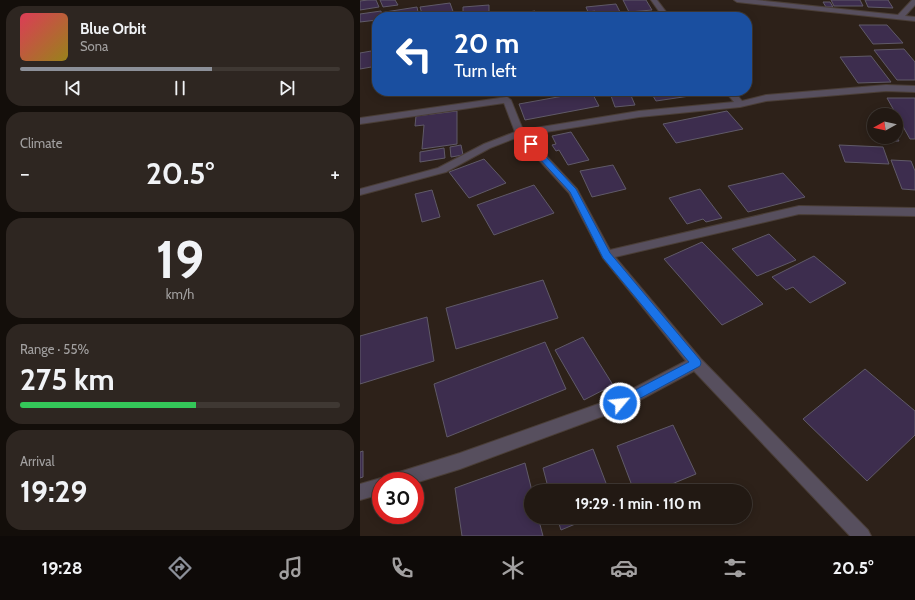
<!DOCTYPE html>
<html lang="en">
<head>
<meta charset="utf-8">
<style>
  body { margin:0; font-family:Cabin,sans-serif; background:#2e2621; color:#f1f3f6; height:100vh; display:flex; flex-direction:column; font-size:15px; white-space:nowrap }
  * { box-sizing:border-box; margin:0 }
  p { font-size:13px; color:#a2a0a0 }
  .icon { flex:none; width:22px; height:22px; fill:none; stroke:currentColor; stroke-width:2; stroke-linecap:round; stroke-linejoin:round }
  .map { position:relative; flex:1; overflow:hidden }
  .side { display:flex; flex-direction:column; gap:6px; padding:6px; background:#130e0a; width:360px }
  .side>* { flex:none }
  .guide { position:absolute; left:12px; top:12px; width:380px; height:84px; border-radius:16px; box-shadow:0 2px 10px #0003,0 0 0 1px #3f3833; background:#1a4fa0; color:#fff; overflow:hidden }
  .needle { width:26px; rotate:262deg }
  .buttons { position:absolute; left:507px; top:108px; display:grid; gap:8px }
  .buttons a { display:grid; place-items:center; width:36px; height:36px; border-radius:50%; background:#221913; box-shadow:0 2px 10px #0003,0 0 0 1px #3f3833; font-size:20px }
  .speed { position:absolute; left:12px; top:472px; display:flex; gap:8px; font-size:20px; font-weight:700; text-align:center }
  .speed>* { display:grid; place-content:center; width:52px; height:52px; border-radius:50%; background:#221913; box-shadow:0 2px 10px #0003,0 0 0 1px #3f3833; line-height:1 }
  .speed .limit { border:6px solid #d22; background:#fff; color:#111 }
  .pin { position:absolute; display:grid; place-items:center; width:34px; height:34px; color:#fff; margin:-17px; border-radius:8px; box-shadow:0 2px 6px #0006 }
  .me { position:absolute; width:44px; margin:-22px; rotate:62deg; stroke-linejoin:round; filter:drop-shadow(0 0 3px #0008) }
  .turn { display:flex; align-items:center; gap:14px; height:84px; padding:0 16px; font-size:18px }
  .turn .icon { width:52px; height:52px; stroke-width:2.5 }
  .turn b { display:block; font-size:28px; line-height:34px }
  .big { font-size:30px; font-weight:800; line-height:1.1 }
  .side .widget { flex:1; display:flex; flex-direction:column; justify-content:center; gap:6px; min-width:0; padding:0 14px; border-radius:16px; background:#2e2621 }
  .side .dial { align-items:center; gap:0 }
  .dial b { font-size:52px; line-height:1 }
  .song { display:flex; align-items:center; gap:12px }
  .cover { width:48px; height:48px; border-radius:6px; background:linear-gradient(135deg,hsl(350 70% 55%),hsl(50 70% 35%)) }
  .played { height:4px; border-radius:2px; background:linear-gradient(90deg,#8c9099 60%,#3f3833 60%) }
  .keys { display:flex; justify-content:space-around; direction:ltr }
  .heat { display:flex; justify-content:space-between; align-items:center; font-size:22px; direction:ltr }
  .charge { height:6px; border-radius:3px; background:linear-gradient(90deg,#34c759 55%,#3f3833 0) }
  .trip { position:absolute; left:164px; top:484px; width:228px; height:40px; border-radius:20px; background:#221913; box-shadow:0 2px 10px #0003,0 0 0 1px #3f3833; font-weight:800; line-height:40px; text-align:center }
  .tab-bar { display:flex; height:64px; justify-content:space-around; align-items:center; background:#0e0a08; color:#a2a0a0 }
  .tab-bar .icon { width:28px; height:28px }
  .tab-bar .selected { color:#8c9099 }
  .tab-bar b { font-size:18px; color:#f1f3f6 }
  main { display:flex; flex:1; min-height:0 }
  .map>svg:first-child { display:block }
  .building { fill:#3d2d4e; stroke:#605a68 }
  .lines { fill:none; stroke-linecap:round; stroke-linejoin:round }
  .minor-casing { stroke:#4a3e37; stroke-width:2 }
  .minor { fill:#574f5e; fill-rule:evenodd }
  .route { fill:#1a73e8; stroke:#114b97 }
</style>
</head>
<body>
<main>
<section class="side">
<div class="widget">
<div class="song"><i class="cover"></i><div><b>Blue Orbit</b><p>Sona</p></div></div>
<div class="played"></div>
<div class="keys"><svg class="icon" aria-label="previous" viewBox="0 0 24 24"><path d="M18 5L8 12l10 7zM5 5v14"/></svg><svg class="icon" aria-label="pause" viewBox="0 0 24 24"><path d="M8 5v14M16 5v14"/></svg><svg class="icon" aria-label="next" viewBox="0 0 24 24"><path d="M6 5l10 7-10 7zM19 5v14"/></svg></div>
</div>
<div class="widget"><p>Climate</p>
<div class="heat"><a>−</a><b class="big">20.5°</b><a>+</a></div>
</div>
<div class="widget dial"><b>19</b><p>km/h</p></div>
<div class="widget"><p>Range · 55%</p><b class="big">275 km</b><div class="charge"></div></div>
<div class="widget"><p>Arrival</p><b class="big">19:29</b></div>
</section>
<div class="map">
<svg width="555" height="536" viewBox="0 0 555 536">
  <rect width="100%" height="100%" fill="#2d2119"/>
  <g class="building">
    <path d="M 8,0 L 16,0 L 19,7 L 0,10 L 0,1 Z"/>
    <path d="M 20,0 L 35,0 L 38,5 L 23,7 Z"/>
    <path d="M 263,0 L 286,0 L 292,10 L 269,12 Z"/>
    <path d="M 471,0 L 500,0 L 503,6 L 474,6 Z"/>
    <path d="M 505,0 L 528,0 L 533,8 L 508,7 Z"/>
    <path d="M 463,2 L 470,2 L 473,7 L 466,7 Z"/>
    <path d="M 90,3 L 95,17 L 63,17 L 60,7 Z"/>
    <path d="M 256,4 L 260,12 L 237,14 L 235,11 L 228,12 L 226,7 Z"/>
    <path d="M 129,5 L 129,16 L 103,17 L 103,7 Z"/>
    <path d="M 57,7 L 59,17 L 26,17 L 25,12 Z"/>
    <path d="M 21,11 L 22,17 L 17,17 L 17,20 L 0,22 L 0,14 Z"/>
    <path d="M 175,11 L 179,17 L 157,17 L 155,14 Z"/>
    <path d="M 295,13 L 299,17 L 272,17 Z"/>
    <path d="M 499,25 L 527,25 L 543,43 L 513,44 Z"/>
    <path d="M 544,49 L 555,62 L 555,80 L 537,80 L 514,50 Z"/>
    <path d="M 17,50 L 17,66 L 0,69 L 0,53 Z"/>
    <path d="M 511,56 L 531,82 L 498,83 L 480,57 Z"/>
    <path d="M 231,91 L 239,106 L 165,120 L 159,104 Z"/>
    <path d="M 261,91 L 269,91 L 275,105 L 255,107 L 250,93 Z"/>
    <path d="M 290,91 L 348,91 L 350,93 L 296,101 Z"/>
    <path d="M 527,98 L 555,98 L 555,139 L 550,139 Z"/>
    <path d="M 97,111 L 97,144 L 62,149 L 64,125 L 55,126 L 56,116 Z"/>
    <path d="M 367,111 L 383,129 L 316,143 L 303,124 Z"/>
    <path d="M 211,132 L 229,160 L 208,165 L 199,150 L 196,151 L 192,145 L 196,144 L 192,136 Z"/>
    <path d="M 536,136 L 539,141 L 517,142 L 515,137 L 536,137 Z"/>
    <path d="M 101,145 L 103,155 L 91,157 L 90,147 Z"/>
    <path d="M 479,145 L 523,147 L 529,164 L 485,162 Z"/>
    <path d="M 84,148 L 85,158 L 60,162 L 60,152 Z"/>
    <path d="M 124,159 L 146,183 L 109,198 L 89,172 Z"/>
    <path d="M 531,160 L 551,161 L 555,171 L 555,190 L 542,189 Z"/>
    <path d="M 253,165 L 266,189 L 232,197 L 220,171 Z"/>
    <path d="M 423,173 L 445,197 L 388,212 L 368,186 Z"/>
    <path d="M 174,185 L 194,213 L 134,235 L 117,205 Z"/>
    <path d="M 340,189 L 362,218 L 346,222 L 343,219 L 327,224 L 309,198 Z"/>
    <path d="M 72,190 L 80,217 L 62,222 L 55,194 Z"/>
    <path d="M 409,234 L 436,260 L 397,276 L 372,249 Z"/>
    <path d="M 342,242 L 403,304 L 362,325 L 304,259 Z"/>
    <path d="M 454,256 L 486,283 L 450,303 L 433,287 L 426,290 L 412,277 Z"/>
    <path d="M 183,280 L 198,318 L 96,349 L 86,308 Z"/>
    <path d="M 67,317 L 74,361 L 0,384 L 0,336 Z"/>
    <path d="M 223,337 L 253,385 L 224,400 L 195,350 Z"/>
    <path d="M 185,342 L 206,389 L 87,437 L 74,384 Z"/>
    <path d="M 505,369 L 555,411 L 555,435 L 507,481 L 443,419 Z"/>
    <path d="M 313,425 L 336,474 L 295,491 L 274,491 L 257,446 Z"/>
    <path d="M 233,449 L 249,491 L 189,491 L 183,468 Z"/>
    <path d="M 3,451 L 3,477 L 0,478 L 0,452 Z"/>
    <path d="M 165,463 L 172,491 L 171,517 L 178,517 L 183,536 L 102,536 L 95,488 Z"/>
    <path d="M 197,517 L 232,517 L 201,530 Z"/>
  </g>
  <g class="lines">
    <g class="minor-casing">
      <g id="minor">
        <path d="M 291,0 L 297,0 L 310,17 L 303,17 Z"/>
        <path d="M 374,0 L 396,0 L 538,15 L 552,0 L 555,0 L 555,5 L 545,16 L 555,17 L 555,21 L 377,2 Z"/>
        <path d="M 526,85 L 555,86 L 555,92 L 526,91 L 406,101 L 380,107 L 279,117 L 167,135 L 217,189 L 250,250 L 439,206 L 555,208 L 555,216 L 439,214 L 255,257 L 341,359 L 508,530 L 511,536 L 490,536 L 334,371 L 265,408 L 100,469 L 55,483 L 55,481 L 28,481 L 30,475 L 36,473 L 100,453 L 255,398 L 326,361 L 243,258 L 209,193 L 158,137 L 130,148 L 86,172 L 0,195 L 0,189 L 78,168 L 124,144 L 155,132 L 144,103 L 0,124 L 0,118 L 147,97 L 151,100 L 163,130 L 279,111 L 374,102 L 365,91 L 374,91 L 382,101 L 406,95 Z"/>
        <path d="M 21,478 L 27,481 L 21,481 L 21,494 L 0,500 L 0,484 Z"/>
      </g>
    </g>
    <use href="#minor" class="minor"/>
  </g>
  <path class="route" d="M 171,142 L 173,143 L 216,189 L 250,253 L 340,360 L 341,363 L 340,366 L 264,407 L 260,408 L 256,407 L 254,403 L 256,400 L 329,362 L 243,258 L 210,192 L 168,146 L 168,143 Z"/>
</svg>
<div class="buttons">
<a><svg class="needle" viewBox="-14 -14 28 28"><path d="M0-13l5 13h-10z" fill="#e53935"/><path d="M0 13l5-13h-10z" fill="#a2a0a0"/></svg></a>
</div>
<div class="speed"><div class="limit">30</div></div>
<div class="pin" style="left:171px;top:144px;background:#d93025"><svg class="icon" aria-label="arrive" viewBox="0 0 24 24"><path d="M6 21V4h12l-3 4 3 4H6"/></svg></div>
<svg class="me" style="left:260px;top:403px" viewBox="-20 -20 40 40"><circle r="17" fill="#1a73e8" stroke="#fff" stroke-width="3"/><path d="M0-11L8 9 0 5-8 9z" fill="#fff"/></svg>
<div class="trip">19:29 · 1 min · 110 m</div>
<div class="guide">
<div class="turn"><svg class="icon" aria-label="left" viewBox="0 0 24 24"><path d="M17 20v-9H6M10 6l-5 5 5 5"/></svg><div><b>20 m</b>Turn left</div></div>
</div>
</div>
</main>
<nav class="tab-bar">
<b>19:28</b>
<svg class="icon selected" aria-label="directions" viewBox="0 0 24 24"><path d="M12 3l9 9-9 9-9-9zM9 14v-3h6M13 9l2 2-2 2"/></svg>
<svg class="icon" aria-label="music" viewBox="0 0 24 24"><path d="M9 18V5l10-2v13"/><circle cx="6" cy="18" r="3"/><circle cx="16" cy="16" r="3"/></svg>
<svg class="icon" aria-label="phone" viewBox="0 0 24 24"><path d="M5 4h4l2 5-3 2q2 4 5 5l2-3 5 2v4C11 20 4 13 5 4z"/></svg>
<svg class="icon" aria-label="climate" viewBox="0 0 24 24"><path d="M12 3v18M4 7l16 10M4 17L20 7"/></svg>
<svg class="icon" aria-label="car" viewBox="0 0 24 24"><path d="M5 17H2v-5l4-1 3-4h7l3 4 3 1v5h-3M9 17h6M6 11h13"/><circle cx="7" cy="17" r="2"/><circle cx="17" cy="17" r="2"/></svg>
<svg class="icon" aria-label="filters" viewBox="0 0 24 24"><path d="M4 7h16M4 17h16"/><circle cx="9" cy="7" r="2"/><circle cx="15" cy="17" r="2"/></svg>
<b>20.5°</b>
</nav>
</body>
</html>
